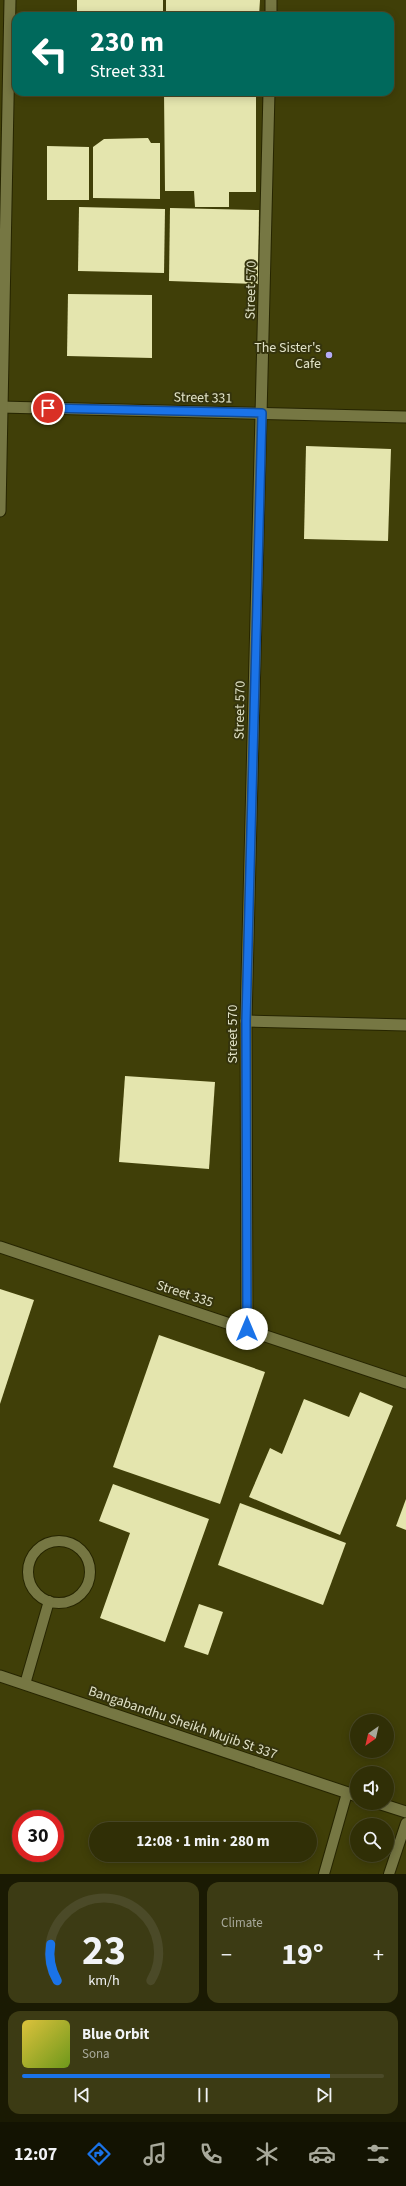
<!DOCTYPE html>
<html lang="en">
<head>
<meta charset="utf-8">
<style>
  body { margin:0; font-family:"Source Sans 3",sans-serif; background:#3c3b14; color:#f1f3f6; height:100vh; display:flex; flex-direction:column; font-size:15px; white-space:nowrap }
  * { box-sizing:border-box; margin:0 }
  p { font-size:13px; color:#a8a99b }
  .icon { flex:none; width:22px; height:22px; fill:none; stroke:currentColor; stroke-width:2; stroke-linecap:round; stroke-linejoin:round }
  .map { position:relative; height:1874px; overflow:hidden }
  .sheet { display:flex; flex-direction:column; gap:8px; padding:8px; background:#1a1a03; flex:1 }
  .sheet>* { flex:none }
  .banner { position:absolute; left:12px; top:12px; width:382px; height:84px; border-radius:12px; box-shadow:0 2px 10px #0003,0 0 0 1px #4b4a28; background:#00695c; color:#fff; overflow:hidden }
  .needle { width:26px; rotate:214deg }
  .controls { position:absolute; left:350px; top:1714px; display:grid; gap:8px }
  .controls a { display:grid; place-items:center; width:44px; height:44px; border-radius:50%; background:#302f06; box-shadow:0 2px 10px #0003,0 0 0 1px #4b4a28; font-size:20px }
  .speed { position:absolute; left:12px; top:1810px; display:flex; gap:8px; font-size:20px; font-weight:700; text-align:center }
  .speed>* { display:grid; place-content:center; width:52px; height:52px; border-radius:50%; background:#302f06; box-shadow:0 2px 10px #0003,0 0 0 1px #4b4a28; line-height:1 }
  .speed .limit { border:6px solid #d22; background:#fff; color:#111 }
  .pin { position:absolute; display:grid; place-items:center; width:34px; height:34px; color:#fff; margin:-17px; border:2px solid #fff; border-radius:50%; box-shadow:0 1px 4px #0007 }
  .me { position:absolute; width:44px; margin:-22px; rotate:0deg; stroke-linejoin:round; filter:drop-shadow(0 0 3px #0008) }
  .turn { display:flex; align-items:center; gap:14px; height:84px; padding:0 12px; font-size:18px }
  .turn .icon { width:52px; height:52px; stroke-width:2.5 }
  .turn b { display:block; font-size:28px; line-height:34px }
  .big { font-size:30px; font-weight:700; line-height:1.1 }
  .sheet .card { flex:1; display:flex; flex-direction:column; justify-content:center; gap:6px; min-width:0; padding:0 14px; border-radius:12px; background:#3c3b14 }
  .sheet .dial { align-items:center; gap:0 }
  .dial svg { height:104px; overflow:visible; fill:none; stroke:#4b4a28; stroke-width:7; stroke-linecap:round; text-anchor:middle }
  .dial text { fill:#f1f3f6; stroke:none }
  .song { display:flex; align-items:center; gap:12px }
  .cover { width:48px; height:48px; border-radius:6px; background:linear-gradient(135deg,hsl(50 70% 55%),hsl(80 70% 35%)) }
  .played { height:4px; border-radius:2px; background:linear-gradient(90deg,#1a73e8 85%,#4b4a28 85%) }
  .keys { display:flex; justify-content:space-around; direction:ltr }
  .heat { display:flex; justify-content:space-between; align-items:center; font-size:22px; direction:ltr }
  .sheet .tiles { flex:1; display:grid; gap:8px; grid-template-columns:1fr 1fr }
  .card:last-child { grid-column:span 2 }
  .trip { position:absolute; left:89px; top:1822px; width:228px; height:40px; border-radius:20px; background:#302f06; box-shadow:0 2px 10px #0003,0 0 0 1px #4b4a28; font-weight:700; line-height:40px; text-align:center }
  .tabs { display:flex; height:64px; justify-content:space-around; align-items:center; background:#131302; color:#a8a99b }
  .tabs .icon { width:28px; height:28px }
  .tabs .selected { color:#1a73e8 }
  .tabs b { font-size:18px; color:#f1f3f6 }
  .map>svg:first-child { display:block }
  .building { fill:#e4e5ae }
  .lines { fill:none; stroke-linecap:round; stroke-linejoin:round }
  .service-casing { stroke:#262500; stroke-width:12 }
  .minor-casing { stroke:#262500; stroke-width:13 }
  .tertiary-casing { stroke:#262500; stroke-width:13 }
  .service { stroke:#767743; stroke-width:10 }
  .minor { stroke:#767743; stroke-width:11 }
  .tertiary { stroke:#767743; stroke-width:11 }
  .route-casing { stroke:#114b97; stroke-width:10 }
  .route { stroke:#1a73e8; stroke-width:7 }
  .poi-dot { fill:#b5acf8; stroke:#35340d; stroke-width:1.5 }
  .labels { text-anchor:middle; stroke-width:4; stroke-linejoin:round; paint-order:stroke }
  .street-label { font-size:14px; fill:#e1e2c7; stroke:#35340d }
  .poi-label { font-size:14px; fill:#e1e2c7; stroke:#35340d; text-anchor:end }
</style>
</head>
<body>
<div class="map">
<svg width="406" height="1874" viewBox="0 0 406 1874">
  <rect width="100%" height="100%" fill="#403f08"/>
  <g class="building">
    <rect x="77" y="0" width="86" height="16"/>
    <path d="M 166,0 L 260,0 L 259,16 L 166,16 Z"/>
    <path d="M 164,92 L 256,92 L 256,192 L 229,192 L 229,207 L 195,207 L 194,191 L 165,191 Z"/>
    <path d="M 148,138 L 151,143 L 160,143 L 160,199 L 93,198 L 93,147 L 104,139 Z"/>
    <path d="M 47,146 L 89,147 L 89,200 L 47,200 Z"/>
    <path d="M 79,207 L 165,209 L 164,273 L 78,271 Z"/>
    <path d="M 170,208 L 259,210 L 258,284 L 169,281 Z"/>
    <path d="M 68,294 L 152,295 L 152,358 L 67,356 Z"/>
    <path d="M 306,446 L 391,449 L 388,541 L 304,539 Z"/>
    <path d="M 125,1076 L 215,1082 L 209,1169 L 119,1162 Z"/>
    <path d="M 0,1289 L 34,1300 L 0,1404 Z"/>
    <path d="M 159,1335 L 265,1372 L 220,1504 L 113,1467 Z"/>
    <path d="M 360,1392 L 393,1406 L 340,1535 L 249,1497 L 270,1448 L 282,1454 L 304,1399 L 349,1417 Z"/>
    <path d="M 113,1484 L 209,1519 L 165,1642 L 100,1618 L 130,1533 L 99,1521 Z"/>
    <path d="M 406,1499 L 406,1530 L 396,1526 Z"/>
    <path d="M 240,1503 L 346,1543 L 323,1605 L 218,1565 Z"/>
    <path d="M 199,1604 L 223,1612 L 208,1655 L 184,1647 Z"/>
  </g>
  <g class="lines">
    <g class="service-casing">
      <g id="service">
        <circle cx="59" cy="1572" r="31"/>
        <path d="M 25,1684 L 49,1601"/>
        <path d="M 324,1874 L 347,1793"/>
        <path d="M 389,1874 L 406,1823"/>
      </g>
    </g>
    <g class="minor-casing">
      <g id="minor">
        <path d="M 271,16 L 271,0"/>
        <path d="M 0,407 L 406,417"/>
        <path d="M 0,511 L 10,0"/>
        <path d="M 246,1021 L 406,1025"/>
        <path d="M 0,1247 L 406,1383"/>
        <path d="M 247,1329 L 246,1021 L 269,92"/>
      </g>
    </g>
    <g class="tertiary-casing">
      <g id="tertiary">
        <path d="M 0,1676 L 357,1796"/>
        <path d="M 378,1803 L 406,1812"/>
      </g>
    </g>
    <use href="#service" class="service"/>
    <use href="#minor" class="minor"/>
    <use href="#tertiary" class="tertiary"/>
  </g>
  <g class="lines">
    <g class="route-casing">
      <path id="route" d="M 48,408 L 262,413 L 246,1021 L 247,1329"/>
    </g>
    <use href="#route" class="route"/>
  </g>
  <circle class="poi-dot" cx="329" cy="355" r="4"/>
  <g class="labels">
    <g class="street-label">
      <text transform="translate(250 290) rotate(-89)" y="5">Street 570</text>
      <text transform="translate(203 397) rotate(1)" y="5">Street 331</text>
      <text transform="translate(239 710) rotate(-89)" y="5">Street 570</text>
      <text transform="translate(232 1034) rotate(-90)" y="5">Street 570</text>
      <text transform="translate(185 1293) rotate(18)" y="5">Street 335</text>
      <text transform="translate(183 1722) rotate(19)" y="5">Bangabandhu Sheikh Mujib St 337</text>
    </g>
    <g class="poi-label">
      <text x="321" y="352">The Sister's<tspan x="321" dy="16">Cafe</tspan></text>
    </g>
  </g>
</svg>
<div class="controls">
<a><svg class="needle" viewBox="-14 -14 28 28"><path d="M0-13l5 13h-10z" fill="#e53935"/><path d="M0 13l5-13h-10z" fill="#a8a99b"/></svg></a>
<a><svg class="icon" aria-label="sound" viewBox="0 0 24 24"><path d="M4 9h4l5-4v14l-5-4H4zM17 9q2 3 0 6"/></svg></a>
<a><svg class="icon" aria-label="search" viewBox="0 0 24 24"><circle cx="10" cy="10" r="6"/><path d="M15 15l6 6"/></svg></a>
</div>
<div class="speed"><div class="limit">30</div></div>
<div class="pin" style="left:48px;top:408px;background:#d93025"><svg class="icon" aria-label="arrive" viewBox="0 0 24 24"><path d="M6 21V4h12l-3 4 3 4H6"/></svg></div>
<svg class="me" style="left:247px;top:1329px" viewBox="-20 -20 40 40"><circle r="19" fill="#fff"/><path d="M0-13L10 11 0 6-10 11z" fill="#1a73e8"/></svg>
<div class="trip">12:08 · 1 min · 280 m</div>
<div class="banner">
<div class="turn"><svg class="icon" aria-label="left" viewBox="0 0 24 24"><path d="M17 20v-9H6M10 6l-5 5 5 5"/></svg><div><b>230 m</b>Street 331</div></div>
</div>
</div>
<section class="sheet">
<div class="tiles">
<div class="card dial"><svg viewBox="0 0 100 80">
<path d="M14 69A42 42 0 1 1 86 69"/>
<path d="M14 69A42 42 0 0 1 9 41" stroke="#1a73e8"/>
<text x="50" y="56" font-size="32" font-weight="700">23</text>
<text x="50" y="72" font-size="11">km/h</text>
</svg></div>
<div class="card"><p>Climate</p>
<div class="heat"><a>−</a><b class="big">19°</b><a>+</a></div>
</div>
<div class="card">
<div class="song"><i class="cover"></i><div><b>Blue Orbit</b><p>Sona</p></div></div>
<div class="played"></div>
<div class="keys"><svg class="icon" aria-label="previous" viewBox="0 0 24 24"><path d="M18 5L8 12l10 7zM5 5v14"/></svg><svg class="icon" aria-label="pause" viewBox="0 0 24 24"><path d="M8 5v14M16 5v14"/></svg><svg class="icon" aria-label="next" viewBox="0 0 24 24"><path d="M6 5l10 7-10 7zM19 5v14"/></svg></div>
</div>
</div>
</section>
<nav class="tabs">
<b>12:07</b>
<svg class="icon selected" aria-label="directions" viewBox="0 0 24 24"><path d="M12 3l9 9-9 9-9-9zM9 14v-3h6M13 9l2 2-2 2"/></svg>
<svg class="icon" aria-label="music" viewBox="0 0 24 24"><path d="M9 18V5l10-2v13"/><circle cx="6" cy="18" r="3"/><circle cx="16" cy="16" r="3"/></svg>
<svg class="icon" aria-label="phone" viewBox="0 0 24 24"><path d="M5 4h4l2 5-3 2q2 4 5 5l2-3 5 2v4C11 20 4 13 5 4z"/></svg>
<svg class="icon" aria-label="climate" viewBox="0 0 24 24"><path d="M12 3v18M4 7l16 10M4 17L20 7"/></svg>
<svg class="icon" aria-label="car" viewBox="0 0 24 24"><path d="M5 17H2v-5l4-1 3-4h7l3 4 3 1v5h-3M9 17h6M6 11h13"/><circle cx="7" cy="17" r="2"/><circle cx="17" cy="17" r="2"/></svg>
<svg class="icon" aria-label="filters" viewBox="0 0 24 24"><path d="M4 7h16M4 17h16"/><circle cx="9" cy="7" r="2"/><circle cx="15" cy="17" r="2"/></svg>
</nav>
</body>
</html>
